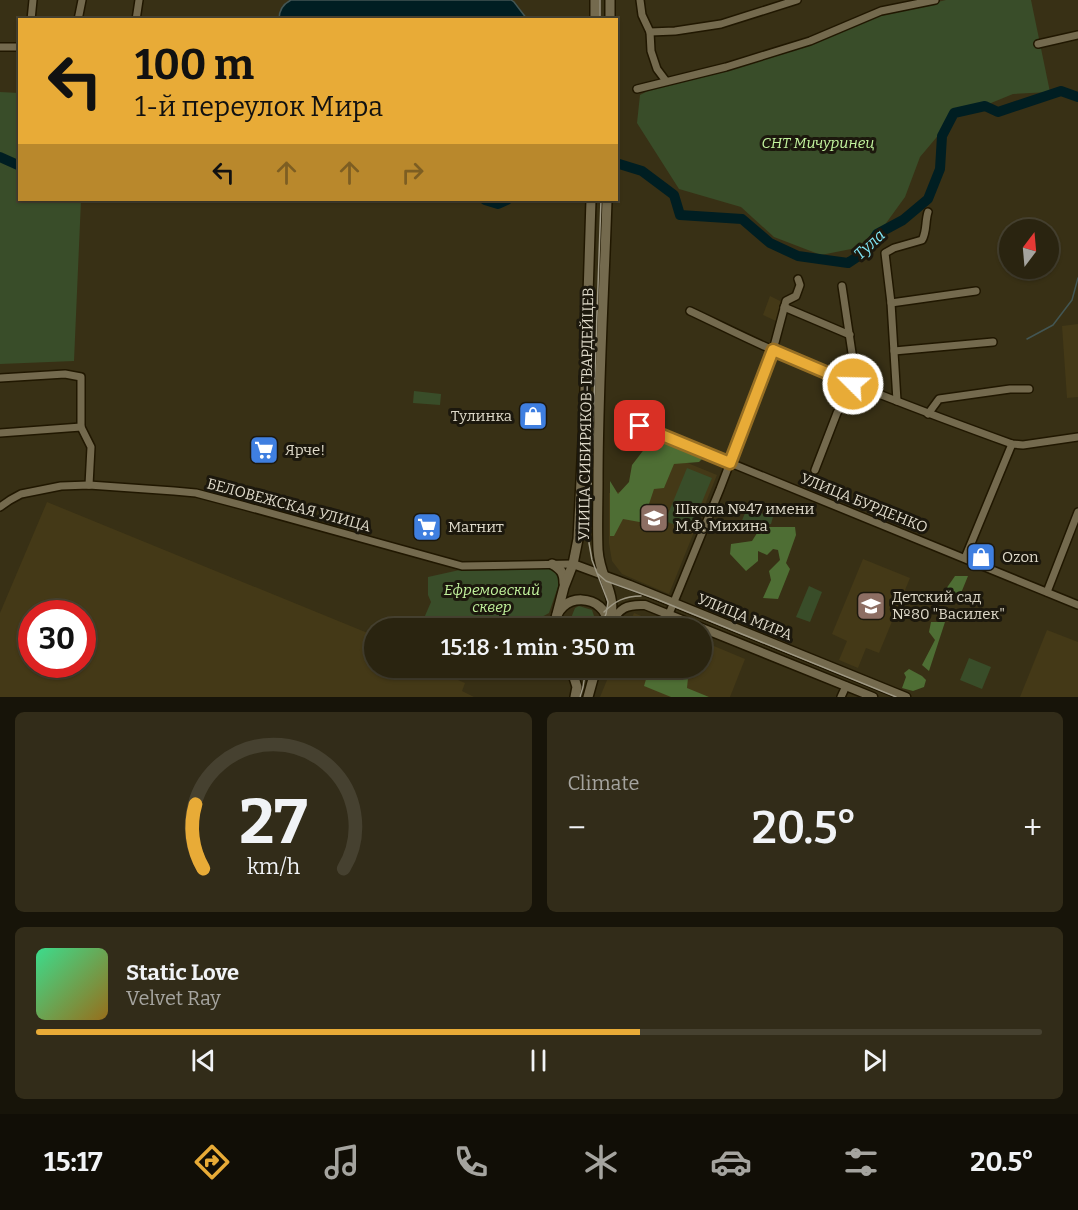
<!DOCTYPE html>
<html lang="en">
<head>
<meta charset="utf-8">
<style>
  body { margin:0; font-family:Bitter,serif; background:#322c19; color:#f1f3f6; height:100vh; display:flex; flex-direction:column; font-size:22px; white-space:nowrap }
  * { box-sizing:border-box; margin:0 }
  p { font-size:20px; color:#a5a49f }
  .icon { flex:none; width:33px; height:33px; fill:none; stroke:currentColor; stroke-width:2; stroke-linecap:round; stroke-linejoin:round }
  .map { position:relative; height:697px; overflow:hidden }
  .panel { display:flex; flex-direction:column; gap:15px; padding:15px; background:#171409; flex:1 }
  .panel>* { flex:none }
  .banner { position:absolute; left:18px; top:18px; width:600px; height:183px; border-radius:0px; box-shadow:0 2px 4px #0004,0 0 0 2px #464130; background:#e8ab37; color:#111; overflow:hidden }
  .needle { width:39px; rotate:16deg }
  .buttons { position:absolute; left:999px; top:219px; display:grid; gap:12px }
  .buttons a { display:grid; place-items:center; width:60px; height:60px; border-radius:50%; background:#2a2410; box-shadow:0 2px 4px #0004,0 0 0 2px #464130; font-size:30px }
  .speed { position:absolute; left:18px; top:600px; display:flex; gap:12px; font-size:30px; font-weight:700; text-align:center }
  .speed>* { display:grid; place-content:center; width:78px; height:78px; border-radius:50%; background:#2a2410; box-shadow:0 2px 4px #0004,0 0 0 2px #464130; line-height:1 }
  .speed .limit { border:9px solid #d22; background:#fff; color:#111 }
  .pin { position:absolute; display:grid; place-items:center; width:51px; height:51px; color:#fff; margin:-26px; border-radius:12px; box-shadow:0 3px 9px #0006 }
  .me { position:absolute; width:66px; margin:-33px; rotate:293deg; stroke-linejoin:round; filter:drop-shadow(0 0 4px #0008) }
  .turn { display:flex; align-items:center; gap:21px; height:126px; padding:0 18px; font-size:27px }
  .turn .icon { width:78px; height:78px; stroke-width:2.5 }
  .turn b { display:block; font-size:42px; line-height:51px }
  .lanes { display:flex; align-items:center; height:57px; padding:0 18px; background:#0003; justify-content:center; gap:30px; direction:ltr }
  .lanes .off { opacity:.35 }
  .big { font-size:45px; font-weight:600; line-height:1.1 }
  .panel .card { flex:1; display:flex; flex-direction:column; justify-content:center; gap:9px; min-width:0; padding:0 21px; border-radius:9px; background:#322c19 }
  .panel .dial { align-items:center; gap:0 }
  .dial svg { height:156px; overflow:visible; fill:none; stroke:#464130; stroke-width:7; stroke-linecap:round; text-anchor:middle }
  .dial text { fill:#f1f3f6; stroke:none }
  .song { display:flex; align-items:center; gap:18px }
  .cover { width:72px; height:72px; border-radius:9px; background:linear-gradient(135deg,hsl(150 70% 55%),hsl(40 70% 35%)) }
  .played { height:6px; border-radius:3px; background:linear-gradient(90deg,#e8ab37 60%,#464130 60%) }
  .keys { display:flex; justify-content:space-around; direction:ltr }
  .heat { display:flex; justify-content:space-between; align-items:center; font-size:33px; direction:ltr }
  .panel .tiles { flex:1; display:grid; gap:15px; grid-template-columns:1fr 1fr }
  .card:last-child { grid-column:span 2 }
  .trip { position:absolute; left:364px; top:618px; width:348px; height:60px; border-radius:30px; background:#2a2410; box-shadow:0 2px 4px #0004,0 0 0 2px #464130; font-weight:600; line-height:60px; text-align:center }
  .dock { display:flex; height:96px; justify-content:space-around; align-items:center; background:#110e06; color:#a5a49f }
  .dock .icon { width:42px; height:42px }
  .dock .on { color:#e8ab37 }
  .dock b { font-size:27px; color:#f1f3f6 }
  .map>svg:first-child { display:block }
  .built { fill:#443917; fill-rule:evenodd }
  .green { fill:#394d29 }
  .forest { fill:#4e6e34 }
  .water { fill:#001e22; stroke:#435654; stroke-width:1.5 }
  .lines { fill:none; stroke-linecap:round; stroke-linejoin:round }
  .stream { stroke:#435654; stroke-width:1.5 }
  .river { stroke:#001e22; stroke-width:10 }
  .minor-casing { stroke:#201700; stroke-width:10 }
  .tertiary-casing { stroke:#201700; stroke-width:11 }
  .secondary-casing { stroke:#201700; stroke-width:12 }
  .minor { stroke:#746a4e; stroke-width:7 }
  .tertiary { stroke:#746a4e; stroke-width:8 }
  .secondary { stroke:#746a4e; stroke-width:9 }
  .tram { stroke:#9f9985; stroke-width:1.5 }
  .route-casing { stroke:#976f24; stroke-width:15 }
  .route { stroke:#e8ab37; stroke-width:10 }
  .labels { text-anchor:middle; stroke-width:6; stroke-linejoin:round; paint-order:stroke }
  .park-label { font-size:15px; font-style:italic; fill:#c3f49e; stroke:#1c180d }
  .street-label { font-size:15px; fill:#dfdaca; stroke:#1c180d }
  .poi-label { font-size:15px; fill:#dfdaca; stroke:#1c180d; text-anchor:start }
  .water-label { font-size:16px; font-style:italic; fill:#80e6f7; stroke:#1c180d }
</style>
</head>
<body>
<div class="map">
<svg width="1078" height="697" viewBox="0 0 1078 697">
  <rect width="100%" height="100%" fill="#383015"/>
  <g class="built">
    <path d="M 770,296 L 782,302 L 776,321 L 763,315 Z"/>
    <path d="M 1078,324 L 1078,397 L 1067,398 L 1062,326 Z"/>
    <path d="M 673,457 L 717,475 L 669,594 L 622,574 L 612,561 L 609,543 L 609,493 L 626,491 Z"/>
    <path d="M 47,502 L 375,636 L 375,668 L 430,668 L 465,683 L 462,691 L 474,697 L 0,697 L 0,613 ZM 32,614 L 82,614 L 82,664 L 32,664 Z"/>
    <path d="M 863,559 L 910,578 L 879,653 L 866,648 L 858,668 L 839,660 L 847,641 L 832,634 Z"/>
    <path d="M 634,613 L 671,628 L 628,628 Z"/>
    <path d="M 1047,630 L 1078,642 L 1078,697 L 1020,697 Z"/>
    <path d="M 702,641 L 745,659 L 730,697 L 600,697 L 612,668 L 702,668 Z"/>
  </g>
  <g class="green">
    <path d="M 946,0 L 1031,0 L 1050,92 L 1013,94 L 952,119 L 920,157 L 905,197 L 884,226 L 856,248 L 821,255 L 774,237 L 741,207 L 679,189 L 637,123 L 640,95 L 667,81 L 810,41 L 880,16 Z"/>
    <path d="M 0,92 L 19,93 L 20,200 L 81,200 L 74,361 L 0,364 Z"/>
    <path d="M 414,391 L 441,394 L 440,405 L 413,403 Z"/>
    <path d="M 687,468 L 712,478 L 690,531 L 665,521 Z"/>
    <path d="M 747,508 L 773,517 L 771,524 L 754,527 L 741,523 Z"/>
    <path d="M 551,567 L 560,572 L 561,578 L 549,613 L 538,619 L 535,628 L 426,628 L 421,625 L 431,602 L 428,595 L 428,577 L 464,569 Z"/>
    <path d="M 809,586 L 822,592 L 810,622 L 796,617 Z"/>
    <path d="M 579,606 L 592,610 L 594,616 L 589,628 L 567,628 L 575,608 Z"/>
    <path d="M 969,658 L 991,667 L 982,689 L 960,680 Z"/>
  </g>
  <g class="forest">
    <path d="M 649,443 L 675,444 L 703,458 L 699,462 L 674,464 L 664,488 L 654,489 L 645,516 L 648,521 L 645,523 L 623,519 L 614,536 L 610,536 L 610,481 L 618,494 L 629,482 L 632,465 Z"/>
    <path d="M 761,527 L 795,527 L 796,535 L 786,563 L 790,569 L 778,599 L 763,598 L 771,580 L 769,571 L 780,560 L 778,550 L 773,549 L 767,555 L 758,551 L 758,561 L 746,571 L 730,554 L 731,544 L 752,541 Z"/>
    <path d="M 955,576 L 968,576 L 959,598 L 943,599 L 946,589 Z"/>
    <path d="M 931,622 L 945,622 L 929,671 L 922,665 L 935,640 L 929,632 Z"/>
    <path d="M 634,668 L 649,673 L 651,668 L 662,668 L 688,678 L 687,688 L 709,697 L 671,697 L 644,686 L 647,676 L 633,670 Z"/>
    <path d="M 909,669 L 922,676 L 926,680 L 924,687 L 913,691 L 902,688 L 906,677 L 904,673 Z"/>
  </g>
  <path class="water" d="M 291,0 L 511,0 L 514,2 L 527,19 L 279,19 C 279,11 283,4 291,0 Z"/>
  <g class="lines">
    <path class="stream" d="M 1027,339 L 1053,325 L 1072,300 L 1078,278"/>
    <g class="river">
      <path d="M 0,157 L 20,166"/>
      <path d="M 616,163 L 642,171 L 674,195 L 680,215 L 742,219 L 770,243 L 798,256 L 848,263 L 866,251 L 877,234 L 903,220 L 928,199 L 940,169 L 942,136 L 954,113 L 985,106 L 998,112 L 1061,91 L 1078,97"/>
      <path d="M 485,200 L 498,204 L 507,200"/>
    </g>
    <g class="minor-casing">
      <g id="minor">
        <path d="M 640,0 L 642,15 L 650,32 L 651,51 L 657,69 L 666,81"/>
        <path d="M 31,20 L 33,0"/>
        <path d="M 78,20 L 82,0"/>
        <path d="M 136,20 L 139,0"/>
        <path d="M 650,32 L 675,31 L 721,24 L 797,0"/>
        <path d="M 1038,44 L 1078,35"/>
        <path d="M 0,47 L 20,47"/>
        <path d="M 637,89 L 726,67 L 810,41 L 881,11 L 935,0"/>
        <path d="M 891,303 L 976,291"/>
        <path d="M 784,307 L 850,335"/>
        <path d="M 690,311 C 718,324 745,338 773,350 C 851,385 932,415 1012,444 L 1023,445 L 1078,437"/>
        <path d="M 894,351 L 993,342"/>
        <path d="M 0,378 L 65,374 L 81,377 L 81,427 L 91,447 L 89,485"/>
        <path d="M 897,401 L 891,303 L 885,253 L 894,248 L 922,240 C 927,232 925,221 928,212"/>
        <path d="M 928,414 L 939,399 L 1010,389 L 1029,389"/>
        <path d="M 640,426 L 1078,605"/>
        <path d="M 0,433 L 81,427"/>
        <path d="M 815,470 L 837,413 L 853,384 L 855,373 L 842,286"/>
        <path d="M 0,507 L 10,500 L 21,494 L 61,486 L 89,485 L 174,491 L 196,493 L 245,506 L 462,566 L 573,564"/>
        <path d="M 965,558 L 1012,444"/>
        <path d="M 1047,592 L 1078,512"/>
        <path d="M 669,614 L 720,489 L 773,350 L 786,301 L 796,296 L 800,285 L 798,279"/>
        <path d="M 841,697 L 846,686"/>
      </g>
    </g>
    <g class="tertiary-casing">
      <g id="tertiary">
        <path d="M 573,564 L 630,585 L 906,697"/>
        <path d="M 610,624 C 620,608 626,604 645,605 L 873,697"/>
      </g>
    </g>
    <g class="secondary-casing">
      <g id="secondary">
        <path d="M 595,20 L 595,0"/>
        <path d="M 610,20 L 610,0"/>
        <path d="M 607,200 C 604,293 598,387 598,481 C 598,504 597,527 598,550 C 600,582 620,593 608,628"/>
        <path d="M 552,564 C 561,569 564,573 564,583"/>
        <path d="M 557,614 L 564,587 L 573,564 L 578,539 L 584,422 L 591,200"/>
        <path d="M 554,628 C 556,588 608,594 608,625"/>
        <path d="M 571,668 L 577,687 L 575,697"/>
        <path d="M 588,697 L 596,668"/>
      </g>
    </g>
    <use href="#minor" class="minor"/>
    <use href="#tertiary" class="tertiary"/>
    <use href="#secondary" class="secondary"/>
    <g class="tram">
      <path d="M 600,20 L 600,0"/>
      <path d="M 598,574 L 606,581 L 656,599 L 896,697"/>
      <path d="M 604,612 C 615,601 625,596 641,596"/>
      <path d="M 600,628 L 606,614 L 608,602 L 592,560 L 589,543 L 601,200"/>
      <path d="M 580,697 L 583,687 L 586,668"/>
    </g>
  </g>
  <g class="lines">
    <g class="route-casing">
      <path id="route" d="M 640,426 L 730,463 L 773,350 L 853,384"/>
    </g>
    <use href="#route" class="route"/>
  </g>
  <defs>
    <g id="shop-square" transform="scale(1.5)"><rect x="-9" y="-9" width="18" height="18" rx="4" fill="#3f7fe0" stroke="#1c180d"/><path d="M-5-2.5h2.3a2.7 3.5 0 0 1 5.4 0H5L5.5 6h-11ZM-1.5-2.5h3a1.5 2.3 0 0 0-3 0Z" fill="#fff"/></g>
    <g id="supermarket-square" transform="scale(1.5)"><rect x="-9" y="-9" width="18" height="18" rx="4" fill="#3f7fe0" stroke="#1c180d"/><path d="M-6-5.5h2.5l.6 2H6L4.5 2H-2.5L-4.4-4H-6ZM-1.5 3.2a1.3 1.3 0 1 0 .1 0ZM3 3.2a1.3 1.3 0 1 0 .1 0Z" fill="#fff"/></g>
    <g id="school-square" transform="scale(1.5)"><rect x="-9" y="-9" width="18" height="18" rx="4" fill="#8d6e63" stroke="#1c180d"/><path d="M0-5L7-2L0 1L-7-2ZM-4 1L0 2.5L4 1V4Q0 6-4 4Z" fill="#fff"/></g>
  </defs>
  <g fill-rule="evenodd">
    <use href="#shop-square" x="533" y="416"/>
    <use href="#supermarket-square" x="264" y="450"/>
    <use href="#school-square" x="654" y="518"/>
    <use href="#supermarket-square" x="427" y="527"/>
    <use href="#shop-square" x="981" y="557"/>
    <use href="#school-square" x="871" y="606"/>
  </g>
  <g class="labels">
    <g class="park-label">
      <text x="818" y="148">СНТ Мичуринец</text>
      <text x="492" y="595">Ефремовский<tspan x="492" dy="17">сквер</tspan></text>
    </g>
    <g class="street-label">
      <text transform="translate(586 414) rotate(-89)" y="5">УЛИЦА СИБИРЯКОВ-ГВАРДЕЙЦЕВ</text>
      <text transform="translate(864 503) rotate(22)" y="5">УЛИЦА БУРДЕНКО</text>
      <text transform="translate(289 505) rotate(15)" y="5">БЕЛОВЕЖСКАЯ УЛИЦА</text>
      <text transform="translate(745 617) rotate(22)" y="5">УЛИЦА МИРА</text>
    </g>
    <g class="poi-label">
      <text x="512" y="421" text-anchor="end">Тулинка</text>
      <text x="285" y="455">Ярче!</text>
      <text x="675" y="514">Школа №47 имени<tspan x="675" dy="17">М.Ф. Михина</tspan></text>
      <text x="448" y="532">Магнит</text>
      <text x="1002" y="562">Ozon</text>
      <text x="892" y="602">Детский сад<tspan x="892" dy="17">№80 "Василек"</tspan></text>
    </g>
    <g class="water-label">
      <text transform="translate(869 244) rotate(-43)" y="6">Тула</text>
    </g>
  </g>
</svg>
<div class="buttons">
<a><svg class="needle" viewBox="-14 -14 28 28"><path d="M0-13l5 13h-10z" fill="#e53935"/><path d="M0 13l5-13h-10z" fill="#a5a49f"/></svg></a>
</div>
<div class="speed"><div class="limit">30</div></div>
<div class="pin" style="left:640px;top:426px;background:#d93025"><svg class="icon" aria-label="arrive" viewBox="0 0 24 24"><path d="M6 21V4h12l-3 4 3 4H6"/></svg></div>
<svg class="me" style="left:853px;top:384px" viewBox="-20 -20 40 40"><circle r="17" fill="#e8ab37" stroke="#fff" stroke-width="3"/><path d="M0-11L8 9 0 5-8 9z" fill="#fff"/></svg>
<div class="trip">15:18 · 1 min · 350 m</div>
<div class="banner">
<div class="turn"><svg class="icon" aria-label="left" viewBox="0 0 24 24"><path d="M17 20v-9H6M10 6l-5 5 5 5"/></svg><div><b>100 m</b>1-й переулок Мира</div></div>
<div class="lanes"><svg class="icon" aria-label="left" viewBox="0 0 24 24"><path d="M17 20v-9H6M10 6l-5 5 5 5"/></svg><svg class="icon off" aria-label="ahead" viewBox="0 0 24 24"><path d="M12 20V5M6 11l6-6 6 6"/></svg><svg class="icon off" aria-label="ahead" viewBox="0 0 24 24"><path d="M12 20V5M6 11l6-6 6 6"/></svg><svg class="icon off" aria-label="right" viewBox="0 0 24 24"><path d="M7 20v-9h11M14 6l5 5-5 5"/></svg></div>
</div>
</div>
<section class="panel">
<div class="tiles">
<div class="card dial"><svg viewBox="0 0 100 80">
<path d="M14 69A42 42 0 1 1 86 69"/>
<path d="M14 69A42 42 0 0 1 10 36" stroke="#e8ab37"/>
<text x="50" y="56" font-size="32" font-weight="700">27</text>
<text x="50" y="72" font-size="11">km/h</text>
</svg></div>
<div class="card"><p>Climate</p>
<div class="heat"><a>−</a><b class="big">20.5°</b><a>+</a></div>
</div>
<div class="card">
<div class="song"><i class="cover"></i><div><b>Static Love</b><p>Velvet Ray</p></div></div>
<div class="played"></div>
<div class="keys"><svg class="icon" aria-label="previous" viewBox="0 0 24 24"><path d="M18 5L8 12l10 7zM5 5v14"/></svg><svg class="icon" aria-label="pause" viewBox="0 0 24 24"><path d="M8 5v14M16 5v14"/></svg><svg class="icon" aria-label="next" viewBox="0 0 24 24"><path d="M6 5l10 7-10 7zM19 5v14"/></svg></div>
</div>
</div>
</section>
<nav class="dock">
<b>15:17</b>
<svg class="icon on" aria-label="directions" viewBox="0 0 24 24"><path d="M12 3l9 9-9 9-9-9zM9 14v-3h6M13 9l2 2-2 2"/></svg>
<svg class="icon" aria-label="music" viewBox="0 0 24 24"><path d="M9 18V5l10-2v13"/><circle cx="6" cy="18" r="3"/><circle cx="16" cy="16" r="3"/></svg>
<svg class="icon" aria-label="phone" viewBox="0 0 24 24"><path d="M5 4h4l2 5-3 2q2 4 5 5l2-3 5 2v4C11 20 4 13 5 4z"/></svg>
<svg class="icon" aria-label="climate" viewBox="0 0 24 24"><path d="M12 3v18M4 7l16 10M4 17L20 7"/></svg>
<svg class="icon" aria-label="car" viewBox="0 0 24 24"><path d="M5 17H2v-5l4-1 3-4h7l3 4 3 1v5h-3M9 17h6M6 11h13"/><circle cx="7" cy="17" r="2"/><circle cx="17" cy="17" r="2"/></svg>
<svg class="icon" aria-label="filters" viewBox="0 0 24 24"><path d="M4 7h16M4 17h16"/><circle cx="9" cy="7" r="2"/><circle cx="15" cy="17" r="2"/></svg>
<b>20.5°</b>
</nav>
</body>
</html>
